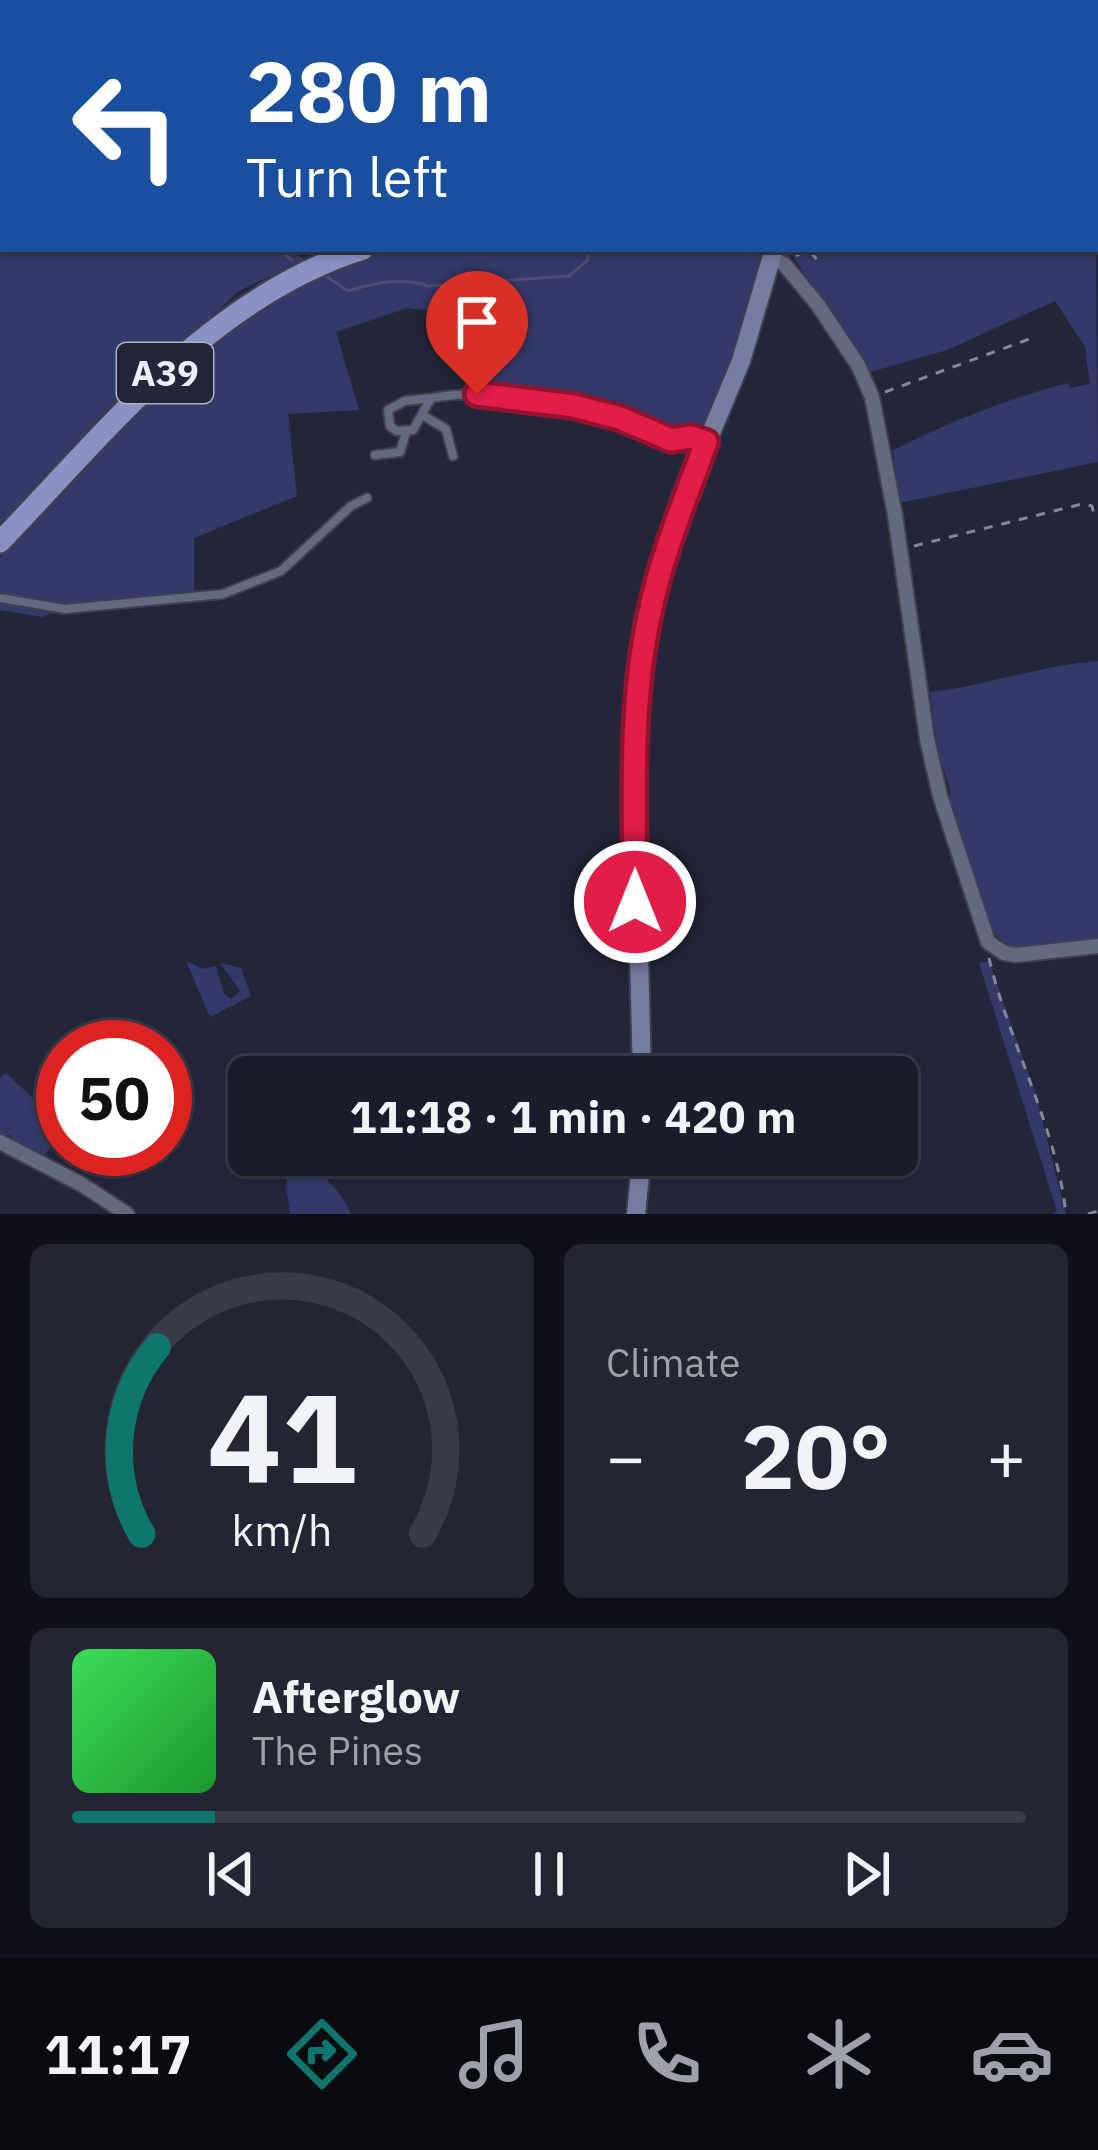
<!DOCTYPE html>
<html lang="en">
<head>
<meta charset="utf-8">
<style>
  body { margin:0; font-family:"IBM Plex Sans",sans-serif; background:#232533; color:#f1f3f6; height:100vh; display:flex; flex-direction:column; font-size:45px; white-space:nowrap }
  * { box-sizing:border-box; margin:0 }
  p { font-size:39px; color:#9fa1a9 }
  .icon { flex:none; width:66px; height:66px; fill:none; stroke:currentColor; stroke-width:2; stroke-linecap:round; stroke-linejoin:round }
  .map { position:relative; height:1214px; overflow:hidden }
  .panel { display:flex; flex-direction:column; gap:30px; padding:30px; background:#0e0f18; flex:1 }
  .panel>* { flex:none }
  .hud { position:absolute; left:0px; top:0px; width:1098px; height:252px; box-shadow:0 3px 9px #0004,0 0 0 3px #383a47; background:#1a4fa0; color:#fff; overflow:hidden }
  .speed { position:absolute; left:36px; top:1020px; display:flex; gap:24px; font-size:60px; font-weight:700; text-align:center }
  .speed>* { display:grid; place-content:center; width:156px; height:156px; border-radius:50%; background:#1a1c2b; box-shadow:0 3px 9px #0004,0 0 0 3px #383a47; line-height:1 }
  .speed .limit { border:18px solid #d22; background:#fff; color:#111 }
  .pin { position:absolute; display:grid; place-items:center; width:102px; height:102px; color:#fff; margin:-123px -51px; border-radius:50% 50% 50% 0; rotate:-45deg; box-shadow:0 0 12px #0007 }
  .pin .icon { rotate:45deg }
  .me { position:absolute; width:132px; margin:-66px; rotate:0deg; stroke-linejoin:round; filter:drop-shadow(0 0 9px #0008) }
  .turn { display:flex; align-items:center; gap:42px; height:252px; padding:0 48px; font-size:54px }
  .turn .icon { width:156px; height:156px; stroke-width:2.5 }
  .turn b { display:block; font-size:84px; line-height:102px }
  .big { font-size:90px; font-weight:800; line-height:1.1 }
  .panel .widget { flex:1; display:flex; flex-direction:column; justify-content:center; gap:18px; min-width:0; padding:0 42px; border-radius:18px; background:#232533 }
  .panel .dial { align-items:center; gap:0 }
  .dial svg { height:312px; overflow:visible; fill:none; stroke:#383a47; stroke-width:7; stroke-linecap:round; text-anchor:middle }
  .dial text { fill:#f1f3f6; stroke:none }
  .song { display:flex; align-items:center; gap:36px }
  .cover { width:144px; height:144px; border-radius:18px; background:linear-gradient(135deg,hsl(130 70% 55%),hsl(130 70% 35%)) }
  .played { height:12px; border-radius:6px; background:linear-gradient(90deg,#0f766e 15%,#383a47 15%) }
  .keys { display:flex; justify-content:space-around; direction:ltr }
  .heat { display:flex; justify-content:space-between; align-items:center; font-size:66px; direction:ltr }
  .panel .tiles { flex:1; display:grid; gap:30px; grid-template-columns:1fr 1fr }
  .widget:last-child { grid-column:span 2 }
  .trip { position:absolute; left:228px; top:1056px; width:690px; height:120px; border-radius:18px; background:#1a1c2b; box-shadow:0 3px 9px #0004,0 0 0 3px #383a47; font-weight:800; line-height:120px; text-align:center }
  .dock { display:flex; height:192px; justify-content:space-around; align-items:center; background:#0a0b11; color:#9fa1a9 }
  .dock .icon { width:84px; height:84px }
  .dock .current { color:#0f766e }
  .dock b { font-size:54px; color:#f1f3f6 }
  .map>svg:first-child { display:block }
  .green { fill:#34396a }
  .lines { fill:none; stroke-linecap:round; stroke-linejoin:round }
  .stream { stroke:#4f4c74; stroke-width:3 }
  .service-casing { stroke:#3e404f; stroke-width:12 }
  .minor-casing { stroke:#3e404f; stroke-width:18 }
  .secondary-casing { stroke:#3e404f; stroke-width:22 }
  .primary-casing { stroke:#3e404f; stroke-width:26 }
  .path { stroke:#858897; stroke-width:3; stroke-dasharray:9 9; stroke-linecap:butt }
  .service { stroke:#65697f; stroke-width:8 }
  .minor { stroke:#65697f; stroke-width:14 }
  .secondary { stroke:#777da2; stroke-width:18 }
  .primary { stroke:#8991c5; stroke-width:21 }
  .route-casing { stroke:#92132f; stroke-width:30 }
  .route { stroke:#e11d48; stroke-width:21 }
  .labels { text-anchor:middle; stroke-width:12; stroke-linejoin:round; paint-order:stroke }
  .shield { fill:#232639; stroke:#b0b3c1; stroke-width:3 }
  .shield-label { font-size:36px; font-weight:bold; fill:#eceffb }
</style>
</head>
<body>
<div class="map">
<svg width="1098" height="1214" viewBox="0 0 1098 1214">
  <rect width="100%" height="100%" fill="#232639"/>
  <g class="green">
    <path d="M 0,0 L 105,3 L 3,3 L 3,249 L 291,249 L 304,260 L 239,291 L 93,425 L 0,524 Z"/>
    <path d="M 1095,184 L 1098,462 L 899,503 L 893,450 C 951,421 1006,399 1068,383 L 1070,388 L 1090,384 L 1085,347 L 1055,301 L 947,350 L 870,372 L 788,249 L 1095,249 Z"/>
    <path d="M 413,249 L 731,249 L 747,256 L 749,249 L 768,249 L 761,278 L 747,308 L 744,329 L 704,432 L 690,456 L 609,424 L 500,405 L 501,395 L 471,369 L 454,314 L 407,308 L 336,332 L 359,410 L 288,414 L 297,496 L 194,538 L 194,596 L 65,609 L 43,617 L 0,610 L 0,557 C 99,453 213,315 350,262 C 370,255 393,253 413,249 Z"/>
    <path d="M 1098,661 L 1098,941 L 1014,949 L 994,935 L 952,812 L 949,786 L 938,751 L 930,692 C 987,686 1041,665 1098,661 Z"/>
    <path d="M 186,961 L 202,969 L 216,966 L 224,994 L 231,999 L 240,991 L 220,963 L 241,968 L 251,996 L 210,1017 Z"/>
    <path d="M 989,961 L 1035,1092 L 1066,1214 L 1052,1214 L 1057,1211 L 979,963 Z"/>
    <path d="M 6,1073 L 63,1126 L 63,1133 L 44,1155 L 20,1147 L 10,1135 L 0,1136 L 0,1077 Z"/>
    <path d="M 290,1155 L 303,1155 C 322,1175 340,1189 351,1214 L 290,1214 L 286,1186 Z"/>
  </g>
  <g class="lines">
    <g class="stream">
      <path d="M 106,0 L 108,3"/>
      <path d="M 1095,184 L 1098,188"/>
      <path d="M 276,249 L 292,260"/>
      <path d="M 326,276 L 348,291 C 373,283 403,277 428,286 L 569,276 L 588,260 L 587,249"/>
    </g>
    <g class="service-casing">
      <g id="service">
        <path d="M 431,398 L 405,401 L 388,410 L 390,426 L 396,431 L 413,430 L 431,398 C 491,388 559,398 616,417 C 634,423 650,435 668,439 C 681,441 691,437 705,442"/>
        <path d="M 424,416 L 446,429 L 453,456"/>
        <path d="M 375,455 L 400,452 L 406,432"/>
        <path d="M 0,598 L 65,609 L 223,594 L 281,571 L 351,506 L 367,498"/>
      </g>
    </g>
    <g class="minor-casing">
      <g id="minor">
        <path d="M 711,0 L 712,3"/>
        <path d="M 771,258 L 784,264 L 818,305 L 858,365 L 872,397 L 895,515 L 927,739 L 940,796 L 988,942 L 1004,953 L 1016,955 L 1098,946"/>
        <path d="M 0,1142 L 81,1184 L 127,1214"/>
      </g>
    </g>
    <g class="secondary-casing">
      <g id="secondary">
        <path d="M 642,1077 L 635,787 L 647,622 L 676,517 L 741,361 L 774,249"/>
        <path d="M 636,1214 L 642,1155"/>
      </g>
    </g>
    <g class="primary-casing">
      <g id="primary">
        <path d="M 816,3 L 816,0"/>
        <path d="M 0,542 C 107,431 211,297 363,249"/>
      </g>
    </g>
    <g class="path">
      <path d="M 1095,202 L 1098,202"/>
      <path d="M 796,256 L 808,249 L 818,261"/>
      <path d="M 885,392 L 1032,338"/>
      <path d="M 914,546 L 1082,504 L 1092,506 L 1095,520"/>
      <path d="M 989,958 C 1009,1044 1056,1125 1066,1214"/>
      <path d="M 1088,1214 L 1098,1211"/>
    </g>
    <use href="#service" class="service"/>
    <use href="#minor" class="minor"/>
    <use href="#secondary" class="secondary"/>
    <use href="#primary" class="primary"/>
  </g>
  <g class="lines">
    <g class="route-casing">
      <path id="route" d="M 477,394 L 574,406 L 620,418 L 671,440 L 691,437 L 706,442 C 685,500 661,556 649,617 C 629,709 635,809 635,902"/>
    </g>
    <use href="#route" class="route"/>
  </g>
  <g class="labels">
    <rect class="shield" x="117" y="343" width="96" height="60" rx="9"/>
    <g class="shield-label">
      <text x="165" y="386">A39</text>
    </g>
  </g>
</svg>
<div class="speed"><div class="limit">50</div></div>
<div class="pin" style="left:477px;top:394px;background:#d93025"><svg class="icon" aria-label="arrive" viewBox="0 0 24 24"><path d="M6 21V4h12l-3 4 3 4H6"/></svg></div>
<svg class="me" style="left:635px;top:902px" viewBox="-20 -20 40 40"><circle r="17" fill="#e11d48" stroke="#fff" stroke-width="3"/><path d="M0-11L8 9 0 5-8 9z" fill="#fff"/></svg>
<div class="trip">11:18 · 1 min · 420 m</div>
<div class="hud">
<div class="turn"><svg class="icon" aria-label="left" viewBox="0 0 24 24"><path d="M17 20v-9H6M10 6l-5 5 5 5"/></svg><div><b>280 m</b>Turn left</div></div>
</div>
</div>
<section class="panel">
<div class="tiles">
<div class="widget dial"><svg viewBox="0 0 100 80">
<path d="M14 69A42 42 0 1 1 86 69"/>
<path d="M14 69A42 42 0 0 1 18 21" stroke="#0f766e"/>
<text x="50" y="56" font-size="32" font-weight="700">41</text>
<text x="50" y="72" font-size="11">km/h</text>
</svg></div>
<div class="widget"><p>Climate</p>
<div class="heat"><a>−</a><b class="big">20°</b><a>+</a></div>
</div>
<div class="widget">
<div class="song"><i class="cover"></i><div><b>Afterglow</b><p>The Pines</p></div></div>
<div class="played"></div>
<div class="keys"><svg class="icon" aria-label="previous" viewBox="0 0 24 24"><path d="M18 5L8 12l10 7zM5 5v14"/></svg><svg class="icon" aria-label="pause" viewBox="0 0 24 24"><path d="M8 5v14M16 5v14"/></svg><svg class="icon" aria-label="next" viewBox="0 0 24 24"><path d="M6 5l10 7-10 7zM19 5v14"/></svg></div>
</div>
</div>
</section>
<nav class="dock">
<b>11:17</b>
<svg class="icon current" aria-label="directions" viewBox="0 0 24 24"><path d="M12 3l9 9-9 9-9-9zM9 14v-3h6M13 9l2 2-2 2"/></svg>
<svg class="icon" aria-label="music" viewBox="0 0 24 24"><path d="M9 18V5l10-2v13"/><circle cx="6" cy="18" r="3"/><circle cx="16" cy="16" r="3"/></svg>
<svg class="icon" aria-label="phone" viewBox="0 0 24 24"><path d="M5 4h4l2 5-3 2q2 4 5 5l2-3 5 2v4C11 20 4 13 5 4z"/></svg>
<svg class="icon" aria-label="climate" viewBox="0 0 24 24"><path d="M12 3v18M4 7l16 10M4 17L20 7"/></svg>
<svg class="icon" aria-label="car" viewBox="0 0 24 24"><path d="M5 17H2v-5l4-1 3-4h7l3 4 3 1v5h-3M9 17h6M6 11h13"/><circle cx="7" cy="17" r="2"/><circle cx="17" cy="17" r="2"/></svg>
</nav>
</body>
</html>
